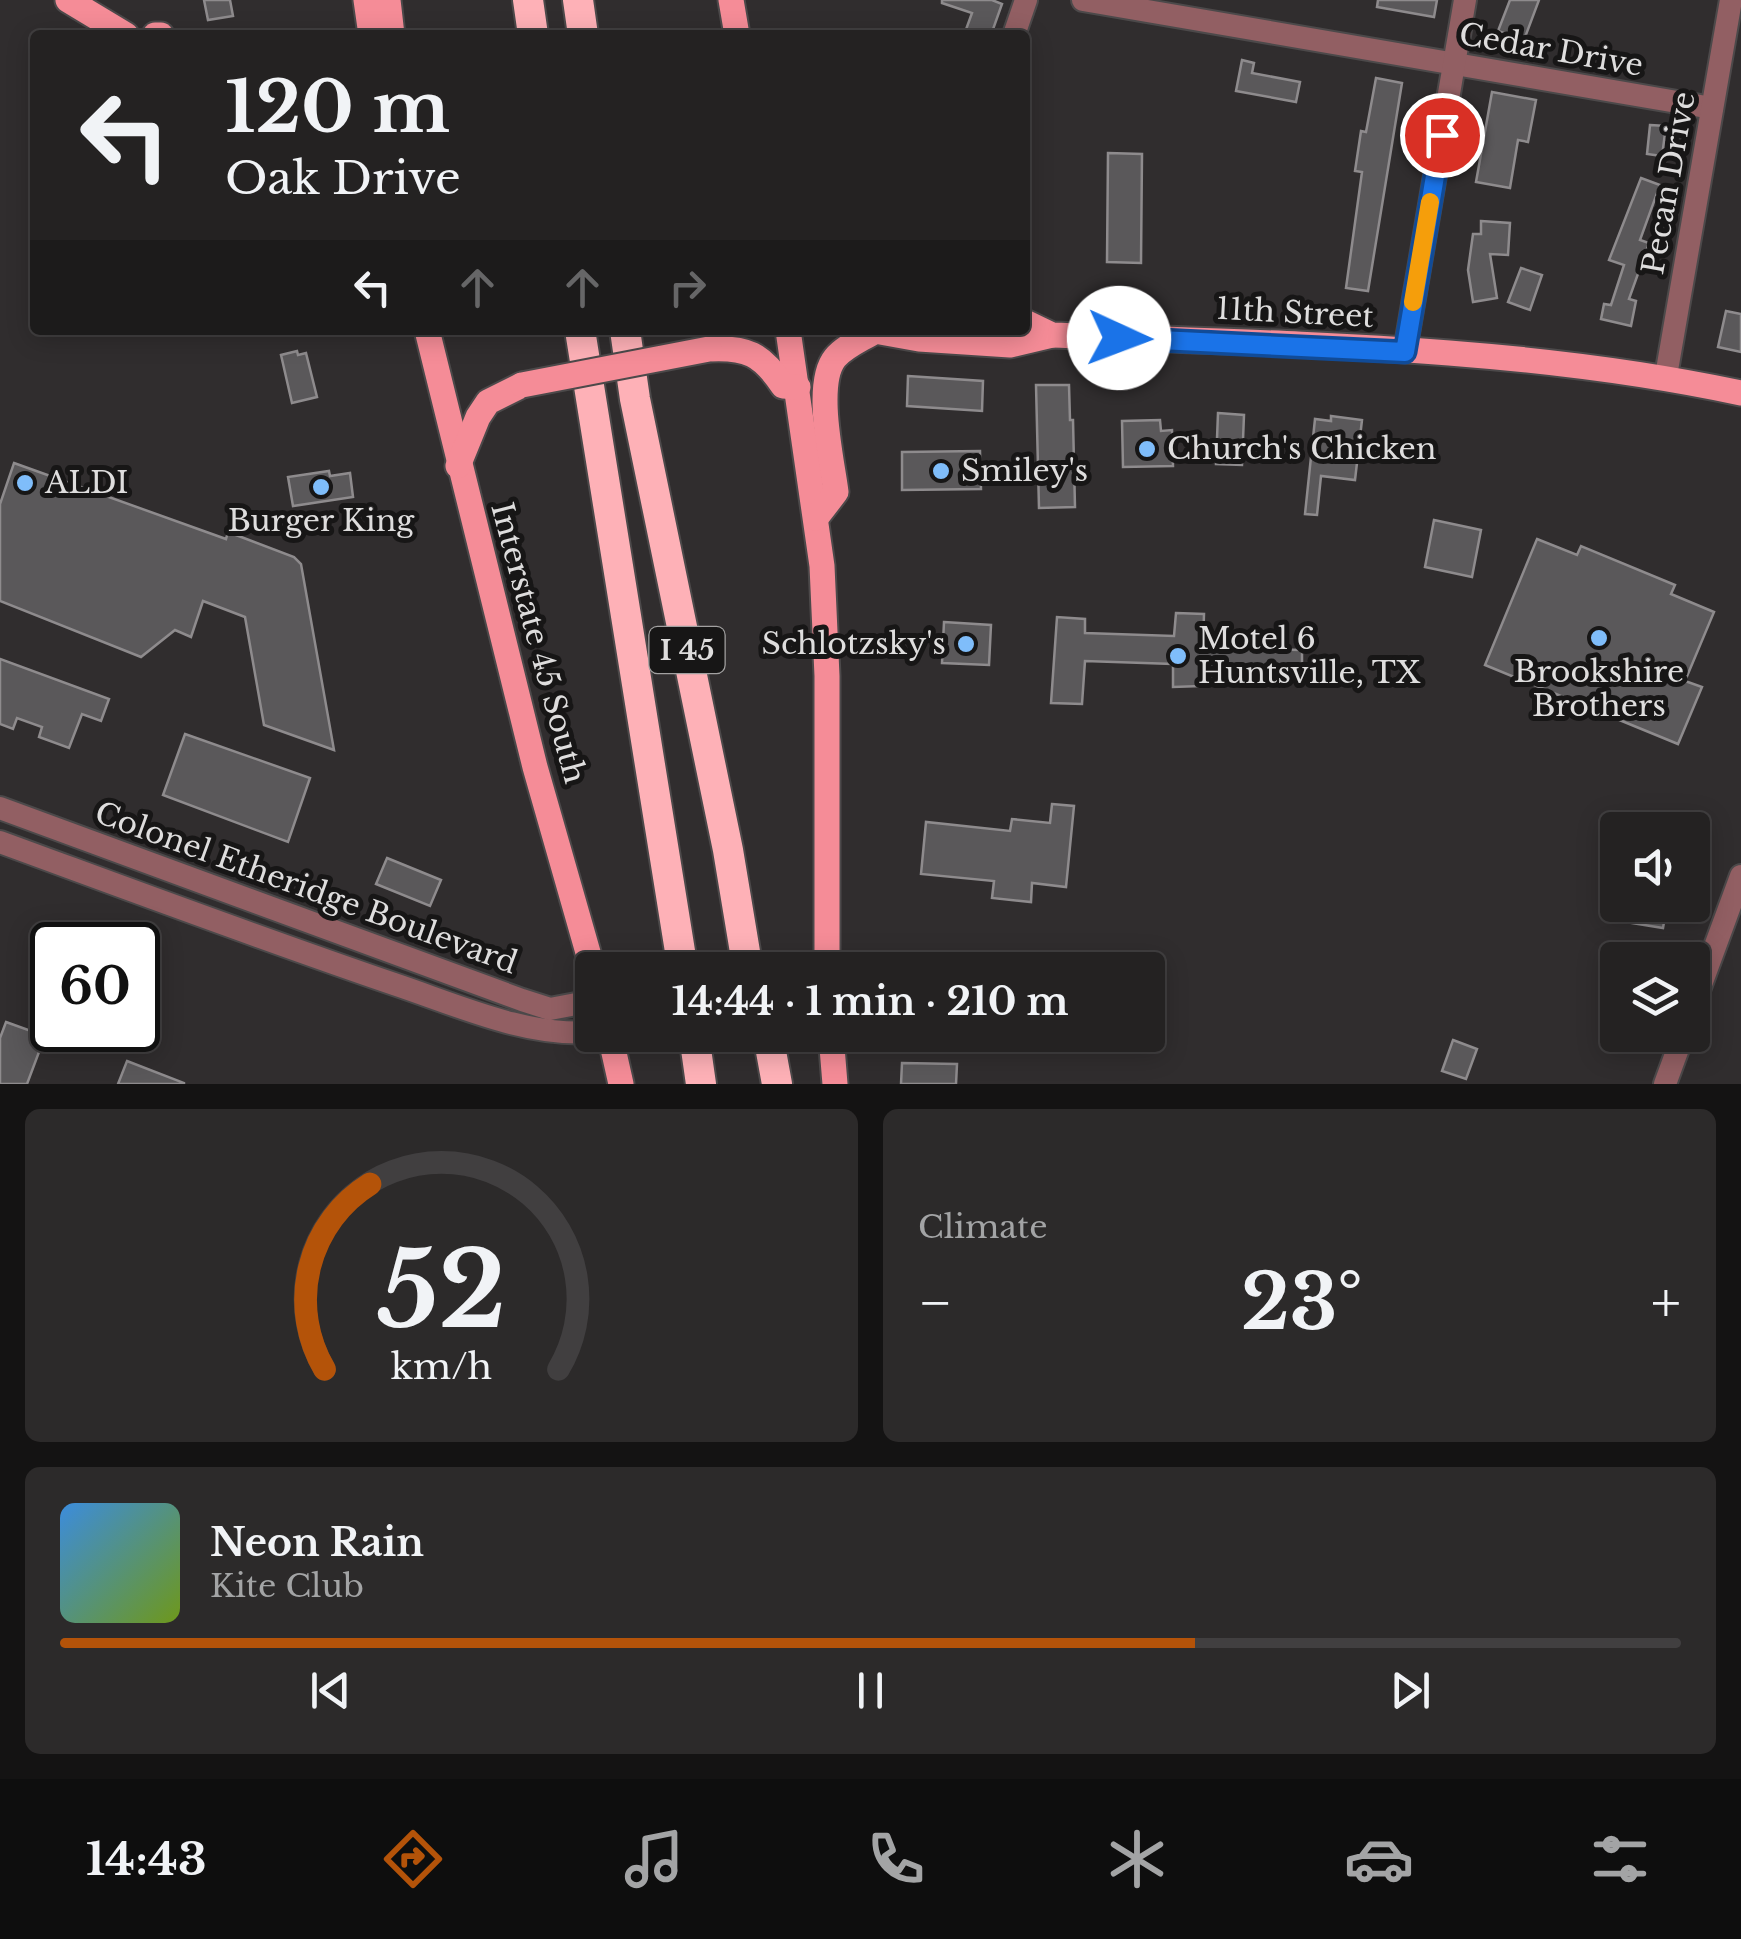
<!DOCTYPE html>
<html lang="en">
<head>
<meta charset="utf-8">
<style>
  body { margin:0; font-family:"Libre Baskerville",serif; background:#2c2a2a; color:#f1f3f6; height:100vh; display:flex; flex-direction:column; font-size:38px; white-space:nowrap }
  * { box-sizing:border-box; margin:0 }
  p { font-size:32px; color:#a3a4a5 }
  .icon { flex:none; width:55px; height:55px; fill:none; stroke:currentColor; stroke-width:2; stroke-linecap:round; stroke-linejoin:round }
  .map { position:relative; height:1084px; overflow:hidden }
  .details { display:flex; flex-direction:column; gap:25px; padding:25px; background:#141313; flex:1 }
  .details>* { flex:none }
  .guide { position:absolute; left:30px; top:30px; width:1000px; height:305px; border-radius:10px; box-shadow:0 5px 25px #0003,0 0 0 2px #413f40; background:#242222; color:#f1f3f6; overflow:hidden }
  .tools { position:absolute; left:1600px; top:812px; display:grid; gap:20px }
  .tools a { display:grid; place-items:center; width:110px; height:110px; border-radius:10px; background:#242222; box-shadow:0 5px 25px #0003,0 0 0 2px #413f40; font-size:50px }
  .speed { position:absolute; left:30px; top:922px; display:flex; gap:20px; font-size:50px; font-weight:700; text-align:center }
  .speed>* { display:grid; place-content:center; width:130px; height:130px; border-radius:50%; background:#242222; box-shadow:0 5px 25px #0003,0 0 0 2px #413f40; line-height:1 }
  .speed .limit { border:5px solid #111; border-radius:15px; background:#fff; color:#111 }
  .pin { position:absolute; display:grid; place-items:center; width:85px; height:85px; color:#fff; margin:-42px; border:5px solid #fff; border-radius:50%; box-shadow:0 2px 10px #0007 }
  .me { position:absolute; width:110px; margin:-55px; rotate:92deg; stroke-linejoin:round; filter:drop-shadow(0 0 8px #0008) }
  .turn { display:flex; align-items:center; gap:35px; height:210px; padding:0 30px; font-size:45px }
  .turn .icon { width:130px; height:130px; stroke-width:2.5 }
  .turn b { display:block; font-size:70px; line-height:85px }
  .lanes { display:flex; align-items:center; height:95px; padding:0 30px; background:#0003; justify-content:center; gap:50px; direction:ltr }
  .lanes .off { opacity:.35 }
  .big { font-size:75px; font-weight:800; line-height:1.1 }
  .details .card { flex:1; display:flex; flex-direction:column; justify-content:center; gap:15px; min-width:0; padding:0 35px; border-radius:15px; background:#2c2a2a }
  .details .dial { align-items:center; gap:0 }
  .dial svg { height:260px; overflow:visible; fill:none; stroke:#413f40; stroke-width:7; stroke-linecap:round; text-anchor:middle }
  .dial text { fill:#f1f3f6; stroke:none }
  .song { display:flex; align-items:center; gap:30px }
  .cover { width:120px; height:120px; border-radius:15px; background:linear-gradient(135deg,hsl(210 70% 55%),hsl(80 70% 35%)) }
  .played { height:10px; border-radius:5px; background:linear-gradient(90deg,#b45309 70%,#413f40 70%) }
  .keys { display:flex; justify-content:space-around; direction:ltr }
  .heat { display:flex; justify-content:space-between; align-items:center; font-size:55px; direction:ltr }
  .details .tiles { flex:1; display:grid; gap:25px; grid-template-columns:1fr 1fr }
  .card:last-child { grid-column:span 2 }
  .trip { position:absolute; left:575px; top:952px; width:590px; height:100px; border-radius:10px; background:#242222; box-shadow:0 5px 25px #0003,0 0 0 2px #413f40; font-weight:800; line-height:100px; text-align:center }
  .menu { display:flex; height:160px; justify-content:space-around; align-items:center; background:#0e0e0e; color:#a3a4a5 }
  .menu .icon { width:70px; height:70px }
  .menu .active { color:#b45309 }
  .menu b { font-size:45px; color:#f1f3f6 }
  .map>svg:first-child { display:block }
  .building { fill:#5a585a; stroke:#8e8b8d; stroke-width:2.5 }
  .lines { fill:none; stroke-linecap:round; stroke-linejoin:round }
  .minor-casing { stroke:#4c494a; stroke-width:26 }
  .major-casing { stroke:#4c494a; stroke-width:29 }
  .highway-casing { stroke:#4c494a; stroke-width:34 }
  .minor { stroke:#925f63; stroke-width:22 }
  .major { stroke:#f58c97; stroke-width:25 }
  .highway { stroke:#feb1b7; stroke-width:30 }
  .major-bridge-casing { stroke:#4c494a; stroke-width:29; stroke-linecap:butt }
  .major-bridge { stroke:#f58c97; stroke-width:25 }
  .route-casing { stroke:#114b97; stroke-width:25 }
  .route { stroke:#1a73e8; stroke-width:18 }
  .slow { stroke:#f59e0b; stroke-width:18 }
  .poi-dot { fill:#7fbdfa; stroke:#171616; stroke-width:4 }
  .labels { text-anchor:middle; stroke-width:10; stroke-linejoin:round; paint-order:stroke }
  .shield { fill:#171616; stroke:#a2a1a1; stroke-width:2.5 }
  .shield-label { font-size:28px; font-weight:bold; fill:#dedddd }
  .street-label { font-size:30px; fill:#dedddd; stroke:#171616 }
  .poi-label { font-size:30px; fill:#dedddd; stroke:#171616; text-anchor:start }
</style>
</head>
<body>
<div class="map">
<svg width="1741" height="1084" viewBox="0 0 1741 1084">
  <rect width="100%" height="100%" fill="#302d2e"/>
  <g class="building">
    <path d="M 204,0 L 230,0 L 233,16 L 208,20 Z"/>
    <path d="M 942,0 L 992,0 L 1002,4 L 991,35 L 964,35 L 972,13 L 942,3 Z"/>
    <path d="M 1378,0 L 1437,0 L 1434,17 L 1377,7 Z"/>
    <path d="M 1510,0 L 1539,0 L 1524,40 L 1498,31 Z"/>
    <path d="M 1242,60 L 1254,63 L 1252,73 L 1300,82 L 1296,102 L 1236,91 Z"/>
    <path d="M 1376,78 L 1402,83 L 1368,291 L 1346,288 L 1362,172 L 1355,171 L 1361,131 L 1366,132 Z"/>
    <path d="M 1492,92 L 1536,100 L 1528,142 L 1518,140 L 1510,188 L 1476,182 Z"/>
    <path d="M 1650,125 L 1666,126 L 1662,156 L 1647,154 Z"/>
    <path d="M 1108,153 L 1142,154 L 1141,263 L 1107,262 Z"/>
    <path d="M 1641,178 L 1660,185 L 1640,240 L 1649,243 L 1629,299 L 1636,301 L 1631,326 L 1601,319 L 1604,304 L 1611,305 L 1624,265 L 1609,260 Z"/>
    <path d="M 1481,221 L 1510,223 L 1508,255 L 1490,254 L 1497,298 L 1473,302 L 1468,270 L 1473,234 L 1481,234 Z"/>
    <path d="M 1521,268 L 1542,275 L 1530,310 L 1508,302 Z"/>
    <path d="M 1726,311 L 1741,314 L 1741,352 L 1718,347 Z"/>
    <path d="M 297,351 L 298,355 L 306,353 L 317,397 L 292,403 L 281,355 Z"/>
    <path d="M 908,376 L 983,381 L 982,411 L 907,406 Z"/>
    <path d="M 1036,385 L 1069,385 L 1070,420 L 1073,420 L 1075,507 L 1039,508 Z"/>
    <path d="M 1218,413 L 1244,415 L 1242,465 L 1216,464 Z"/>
    <path d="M 1331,416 L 1362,420 L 1355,480 L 1321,476 L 1317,515 L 1305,514 L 1315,419 L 1331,421 Z"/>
    <path d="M 1160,420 L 1161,431 L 1172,430 L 1173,466 L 1123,467 L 1122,421 Z"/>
    <path d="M 980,451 L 981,489 L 902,490 L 902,452 Z"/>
    <path d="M 14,463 L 226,539 L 228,532 L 294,557 L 301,564 L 334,750 L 264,725 L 245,617 L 203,601 L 191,637 L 175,630 L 141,657 L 0,601 L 0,504 Z"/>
    <path d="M 329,471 L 330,476 L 350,473 L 353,497 L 293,506 L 288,477 Z"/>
    <path d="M 1434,520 L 1481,530 L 1472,577 L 1425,567 Z"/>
    <path d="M 1537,539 L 1577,555 L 1581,546 L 1675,585 L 1671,594 L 1714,612 L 1685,681 L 1702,687 L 1678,744 L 1485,665 Z"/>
    <path d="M 1176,613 L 1204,614 L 1203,648 L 1302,650 L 1302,679 L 1202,676 L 1201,686 L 1173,687 L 1173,664 L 1085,661 L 1082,704 L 1051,703 L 1057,617 L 1085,619 L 1085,633 L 1174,636 Z"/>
    <path d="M 944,622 L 991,625 L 989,665 L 942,663 Z"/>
    <path d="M 0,659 L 109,699 L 101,721 L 82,714 L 69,748 L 39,737 L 42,727 L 17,718 L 13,729 L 0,724 Z"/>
    <path d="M 185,734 L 310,778 L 288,842 L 163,795 Z"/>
    <path d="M 1052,804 L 1074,806 L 1066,887 L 1032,883 L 1031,902 L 992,898 L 994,881 L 921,874 L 926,822 L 1010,831 L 1012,819 L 1050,823 Z"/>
    <path d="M 387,858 L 441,880 L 430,906 L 376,884 Z"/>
    <path d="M 1609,905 L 1667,905 L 1663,928 L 1607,919 Z"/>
    <path d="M 1037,954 L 1094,962 L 1093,970 L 1035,970 Z"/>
    <path d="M 6,1022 L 45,1036 L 27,1084 L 0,1084 L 0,1038 Z"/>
    <path d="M 1453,1040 L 1477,1049 L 1466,1079 L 1442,1071 Z"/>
    <path d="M 127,1061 L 184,1083 L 184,1084 L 118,1084 Z"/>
    <path d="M 902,1063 L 957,1064 L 956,1084 L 901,1084 Z"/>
  </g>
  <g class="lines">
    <g class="minor-casing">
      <g id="minor">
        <path d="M 1083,0 L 1712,108"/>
        <path d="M 1014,35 L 1026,0"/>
        <path d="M 1405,351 L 1465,0"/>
        <path d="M 1666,376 L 1731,0"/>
        <path d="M 0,808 L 522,1000 L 550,1009 L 592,1001"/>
        <path d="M 0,842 C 131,890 262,939 394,984 C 457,1005 526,1037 592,1032"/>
        <path d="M 1692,1009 L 1741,876"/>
        <path d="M 1665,1084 L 1683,1035"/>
      </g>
    </g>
    <g class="major-casing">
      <g id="major">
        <path d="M 68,0 L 126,35"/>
        <path d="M 366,0 L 371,35"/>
        <path d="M 388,0 L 392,35"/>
        <path d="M 731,0 L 737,35"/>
        <path d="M 155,35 L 161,35"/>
        <path d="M 1025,322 L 1052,335 C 1282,344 1516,345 1741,393"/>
        <path d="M 427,330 L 535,767 L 593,970"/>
        <path d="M 788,330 L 822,566 L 827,676 L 827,970"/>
        <path d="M 869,330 L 919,339 L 1010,345 L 1052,335"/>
        <path d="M 709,349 C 747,347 762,354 783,386 L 798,387"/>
        <path d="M 458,466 L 478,417 L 488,402 L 522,385"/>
        <path d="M 816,518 L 836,492 C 832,460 814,384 835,358 C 845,346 863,339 875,331"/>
        <path d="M 610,1035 L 621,1084"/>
        <path d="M 831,1035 L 835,1084"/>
      </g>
    </g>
    <g class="highway-casing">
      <g id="highway">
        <path d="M 528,0 L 533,35"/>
        <path d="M 578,0 L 583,35"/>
        <path d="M 580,330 L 683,970"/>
        <path d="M 625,330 L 635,399 L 728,850 L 748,970"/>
        <path d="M 694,1035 L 701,1084"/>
        <path d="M 768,1035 L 777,1084"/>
      </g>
    </g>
    <use href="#minor" class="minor"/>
    <use href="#major" class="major"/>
    <use href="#highway" class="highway"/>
    <g class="major-bridge-casing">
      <path id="major-bridge" d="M 522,385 L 709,349"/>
    </g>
    <use href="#major-bridge" class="major-bridge"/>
  </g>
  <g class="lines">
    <g class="route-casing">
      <path id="route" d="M 1119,338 L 1405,352 L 1442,135"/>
    </g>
    <use href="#route" class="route"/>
    <path class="slow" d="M 1413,302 L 1430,202"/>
  </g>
  <g class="poi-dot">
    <circle cx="1147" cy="449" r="10"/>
    <circle cx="941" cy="471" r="10"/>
    <circle cx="25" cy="483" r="10"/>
    <circle cx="321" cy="487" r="10"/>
    <circle cx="1599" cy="638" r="10"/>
    <circle cx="966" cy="644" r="10"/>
    <circle cx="1178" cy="656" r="10"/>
  </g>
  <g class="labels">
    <rect class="shield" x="649.5" y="627" width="75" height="46" rx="8"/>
    <g class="shield-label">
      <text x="687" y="660">I 45</text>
    </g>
    <g class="street-label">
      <text transform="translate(1551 50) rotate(10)" y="10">Cedar Drive</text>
      <text transform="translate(1669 183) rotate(-80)" y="10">Pecan Drive</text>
      <text transform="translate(1295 313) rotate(3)" y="10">11th Street</text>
      <text transform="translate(538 643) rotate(75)" y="10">Interstate 45 South</text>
      <text transform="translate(306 888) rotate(20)" y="10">Colonel Etheridge Boulevard</text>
    </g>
    <g class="poi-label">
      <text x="1167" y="459">Church's Chicken</text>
      <text x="961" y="481">Smiley's</text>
      <text x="45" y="493">ALDI</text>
      <text x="321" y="531" text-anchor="middle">Burger King</text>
      <text x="1198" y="649">Motel 6<tspan x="1198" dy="34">Huntsville, TX</tspan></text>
      <text x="946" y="654" text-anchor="end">Schlotzsky's</text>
      <text x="1599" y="682" text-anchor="middle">Brookshire<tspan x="1599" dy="34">Brothers</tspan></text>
    </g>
  </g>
</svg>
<div class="tools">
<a><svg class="icon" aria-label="sound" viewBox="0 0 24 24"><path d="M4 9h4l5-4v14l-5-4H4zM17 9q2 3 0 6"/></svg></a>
<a><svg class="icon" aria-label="layers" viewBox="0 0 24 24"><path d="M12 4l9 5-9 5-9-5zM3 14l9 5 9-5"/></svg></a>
</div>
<div class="speed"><div class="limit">60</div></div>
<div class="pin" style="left:1442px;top:135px;background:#d93025"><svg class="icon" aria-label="arrive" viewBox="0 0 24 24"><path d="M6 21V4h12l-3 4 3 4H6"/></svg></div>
<svg class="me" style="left:1119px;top:338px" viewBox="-20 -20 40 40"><circle r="19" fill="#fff"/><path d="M0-13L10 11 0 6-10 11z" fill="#1a73e8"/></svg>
<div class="trip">14:44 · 1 min · 210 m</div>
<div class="guide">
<div class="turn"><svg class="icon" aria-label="left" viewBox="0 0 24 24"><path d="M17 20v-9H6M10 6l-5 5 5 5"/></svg><div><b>120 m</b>Oak Drive</div></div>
<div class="lanes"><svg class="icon" aria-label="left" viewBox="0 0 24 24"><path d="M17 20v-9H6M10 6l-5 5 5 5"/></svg><svg class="icon off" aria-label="ahead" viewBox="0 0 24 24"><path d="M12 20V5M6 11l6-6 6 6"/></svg><svg class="icon off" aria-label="ahead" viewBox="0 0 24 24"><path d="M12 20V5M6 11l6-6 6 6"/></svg><svg class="icon off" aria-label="right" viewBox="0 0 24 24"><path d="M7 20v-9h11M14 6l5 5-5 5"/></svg></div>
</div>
</div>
<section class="details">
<div class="tiles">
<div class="card dial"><svg viewBox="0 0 100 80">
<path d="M14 69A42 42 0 1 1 86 69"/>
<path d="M14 69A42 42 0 0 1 28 12" stroke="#b45309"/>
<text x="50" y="56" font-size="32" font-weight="700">52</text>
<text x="50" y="72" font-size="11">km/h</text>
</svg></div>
<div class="card"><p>Climate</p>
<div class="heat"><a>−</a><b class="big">23°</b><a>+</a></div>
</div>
<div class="card">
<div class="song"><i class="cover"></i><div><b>Neon Rain</b><p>Kite Club</p></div></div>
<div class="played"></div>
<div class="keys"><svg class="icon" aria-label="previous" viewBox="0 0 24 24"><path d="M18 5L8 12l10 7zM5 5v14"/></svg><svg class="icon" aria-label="pause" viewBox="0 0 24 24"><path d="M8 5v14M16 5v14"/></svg><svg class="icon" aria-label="next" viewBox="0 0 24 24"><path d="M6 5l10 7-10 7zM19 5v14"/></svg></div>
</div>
</div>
</section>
<nav class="menu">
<b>14:43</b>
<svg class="icon active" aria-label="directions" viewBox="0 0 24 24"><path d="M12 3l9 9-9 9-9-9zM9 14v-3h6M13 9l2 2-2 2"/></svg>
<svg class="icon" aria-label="music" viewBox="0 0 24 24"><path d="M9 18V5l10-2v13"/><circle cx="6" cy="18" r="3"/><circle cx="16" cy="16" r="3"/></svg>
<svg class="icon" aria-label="phone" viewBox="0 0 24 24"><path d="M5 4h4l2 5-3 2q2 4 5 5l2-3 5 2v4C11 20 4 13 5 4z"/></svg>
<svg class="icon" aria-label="climate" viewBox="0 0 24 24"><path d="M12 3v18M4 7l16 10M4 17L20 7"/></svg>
<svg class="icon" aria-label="car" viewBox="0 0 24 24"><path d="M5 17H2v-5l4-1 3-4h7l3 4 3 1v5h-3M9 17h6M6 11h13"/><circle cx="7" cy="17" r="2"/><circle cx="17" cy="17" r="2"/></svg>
<svg class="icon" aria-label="filters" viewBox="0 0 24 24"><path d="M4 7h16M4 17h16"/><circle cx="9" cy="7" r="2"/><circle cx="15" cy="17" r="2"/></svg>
</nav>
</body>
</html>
